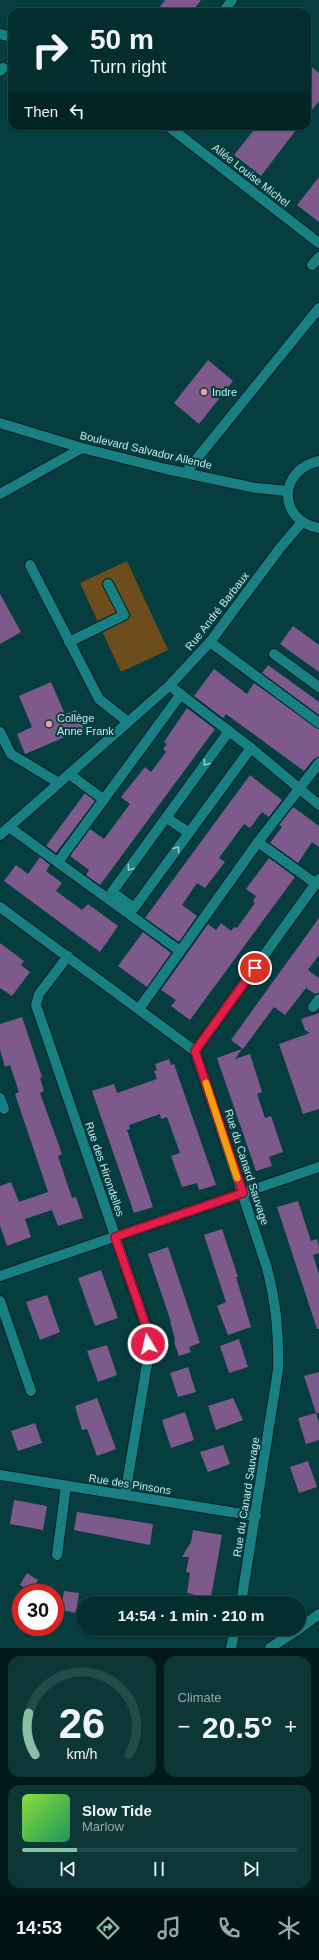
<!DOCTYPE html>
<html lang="en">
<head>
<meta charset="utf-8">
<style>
  body { margin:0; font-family:Helvetica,sans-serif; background:#0d3636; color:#f1f3f6; height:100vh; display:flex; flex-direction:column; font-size:15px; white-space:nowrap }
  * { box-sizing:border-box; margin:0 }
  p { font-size:13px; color:#97a8aa }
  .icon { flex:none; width:22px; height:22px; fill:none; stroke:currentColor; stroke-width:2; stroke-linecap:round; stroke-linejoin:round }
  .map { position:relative; height:1648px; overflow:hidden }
  .details { display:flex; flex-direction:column; gap:8px; padding:8px; background:#021919; flex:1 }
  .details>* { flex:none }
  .hud { position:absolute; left:8px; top:8px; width:303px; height:122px; border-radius:12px; box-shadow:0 1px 3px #0004,0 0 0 1px #254a4a; background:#042e2e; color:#f1f3f6; overflow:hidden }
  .speed { position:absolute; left:12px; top:1584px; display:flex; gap:8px; font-size:20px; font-weight:700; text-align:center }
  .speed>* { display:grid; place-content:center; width:52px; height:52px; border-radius:50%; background:#042e2e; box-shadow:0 1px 3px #0004,0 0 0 1px #254a4a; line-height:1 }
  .speed .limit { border:6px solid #d22; background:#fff; color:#111 }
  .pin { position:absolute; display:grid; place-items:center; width:34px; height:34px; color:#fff; margin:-17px; border:2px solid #fff; border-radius:50%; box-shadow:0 1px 4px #0007 }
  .me { position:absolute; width:44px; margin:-22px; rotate:351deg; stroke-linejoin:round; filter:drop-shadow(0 0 3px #0008) }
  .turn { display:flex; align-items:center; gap:14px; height:84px; padding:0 16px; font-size:18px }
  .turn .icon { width:52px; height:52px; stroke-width:2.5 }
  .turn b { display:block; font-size:28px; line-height:34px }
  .then { display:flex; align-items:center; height:38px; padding:0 16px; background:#0003; gap:8px; font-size:15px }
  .big { font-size:30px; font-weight:800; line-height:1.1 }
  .details .tile { flex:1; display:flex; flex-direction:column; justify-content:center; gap:6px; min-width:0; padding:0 14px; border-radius:12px; background:#0d3636 }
  .details .dial { align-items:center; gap:0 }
  .dial svg { height:104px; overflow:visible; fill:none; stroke:#254a4a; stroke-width:7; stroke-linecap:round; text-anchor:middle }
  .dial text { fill:#f1f3f6; stroke:none }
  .song { display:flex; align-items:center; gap:12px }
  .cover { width:48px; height:48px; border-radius:6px; background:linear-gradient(135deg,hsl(90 70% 55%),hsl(150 70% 35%)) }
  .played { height:4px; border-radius:2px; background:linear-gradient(90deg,#8abfa5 20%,#254a4a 20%) }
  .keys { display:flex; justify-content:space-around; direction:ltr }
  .heat { display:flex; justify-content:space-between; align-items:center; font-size:22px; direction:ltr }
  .details .tiles { flex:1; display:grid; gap:8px; grid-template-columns:1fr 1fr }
  .tile:last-child { grid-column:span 2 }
  .trip { position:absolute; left:76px; top:1596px; width:230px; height:40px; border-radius:20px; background:#042e2e; box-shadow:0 1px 3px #0004,0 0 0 1px #254a4a; font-weight:800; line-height:40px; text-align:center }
  .menu { display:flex; height:64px; justify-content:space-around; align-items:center; background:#021212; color:#97a8aa }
  .menu .icon { width:28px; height:28px }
  .menu .current { color:#8abfa5 }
  .menu b { font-size:18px; color:#f1f3f6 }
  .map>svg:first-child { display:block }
  .green { fill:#6c4d1b }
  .building { fill:#7e598b }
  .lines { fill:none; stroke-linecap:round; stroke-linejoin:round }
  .minor-casing { stroke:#032122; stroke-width:12 }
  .minor { stroke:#188082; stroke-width:10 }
  .oneway { stroke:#90ccce }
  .route-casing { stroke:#92132f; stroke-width:10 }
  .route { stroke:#e11d48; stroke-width:7 }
  .slow { stroke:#f59e0b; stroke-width:7 }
  .poi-dot { fill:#f49b9f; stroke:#063d3e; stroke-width:1.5 }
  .labels { text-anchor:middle; stroke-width:4; stroke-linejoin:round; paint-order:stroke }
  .street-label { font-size:11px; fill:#c3edee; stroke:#063d3e }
  .poi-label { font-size:11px; fill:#c3edee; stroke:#063d3e; text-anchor:start }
</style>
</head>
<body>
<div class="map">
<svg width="319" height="1648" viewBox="0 0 319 1648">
  <rect width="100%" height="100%" fill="#063d3e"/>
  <path class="green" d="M 127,561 L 168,650 L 121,672 L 80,583 Z"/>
  <g class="building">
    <path d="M 165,0 L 201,0 L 192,12 L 156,12 Z"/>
    <path d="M 307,63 L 319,73 L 319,101 L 307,116 Z"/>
    <path d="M 257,126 L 299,126 L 261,176 L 234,155 Z"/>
    <path d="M 319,177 L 319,222 L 297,205 Z"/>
    <path d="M 208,360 L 233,381 L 199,424 L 174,403 Z"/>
    <path d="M 0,594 L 21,632 L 0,644 Z"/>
    <path d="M 293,626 L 319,645 L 319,672 L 280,644 Z"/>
    <path d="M 268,665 L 319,702 L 319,715 L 262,673 Z"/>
    <path d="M 214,669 L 247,694 L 254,683 L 319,729 L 319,757 L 314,759 L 304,771 L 226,714 L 223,718 L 194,696 Z"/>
    <path d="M 51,682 L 65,714 L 76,710 L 84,729 L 25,754 L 17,734 L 32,727 L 19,696 Z"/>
    <path d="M 187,708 L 215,729 L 100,885 L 86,875 L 89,870 L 70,856 L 90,829 L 104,839 L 130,804 L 121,797 L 145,767 L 151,772 L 166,752 L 163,749 L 167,744 L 164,742 Z"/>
    <path d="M 250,775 L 282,800 L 269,817 L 262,812 L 250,828 L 244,824 L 219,858 L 225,862 L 205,888 L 197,883 L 182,905 L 197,916 L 179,942 L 145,918 Z"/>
    <path d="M 85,793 L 95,801 L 56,853 L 46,846 Z"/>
    <path d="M 293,807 L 319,826 L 319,847 L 312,842 L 298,863 L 270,843 L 282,827 L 279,825 Z"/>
    <path d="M 40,857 L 50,865 L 46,871 L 62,883 L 56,891 L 82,910 L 88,904 L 118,926 L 100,952 L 4,881 L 16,865 L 28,874 Z"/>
    <path d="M 269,858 L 295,877 L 190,1020 L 171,1006 L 176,1000 L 161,990 L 208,924 L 216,930 L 221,923 L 231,931 L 234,927 L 237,928 L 255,903 L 253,901 L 256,896 L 246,889 Z"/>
    <path d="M 319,918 L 319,955 L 308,970 L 319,978 L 319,993 L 315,994 L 306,988 L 285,1015 L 274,1007 L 243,1049 L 231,1040 Z"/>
    <path d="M 143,932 L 171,953 L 147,987 L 118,966 Z"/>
    <path d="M 0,943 L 24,961 L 21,965 L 30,972 L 12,996 L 0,988 Z"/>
    <path d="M 319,1013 L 319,1109 L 303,1114 L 279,1044 L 310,1033 L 305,1030 L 301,1019 Z"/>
    <path d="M 22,1017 L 42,1077 L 40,1078 L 44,1091 L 40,1093 L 62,1154 L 58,1156 L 72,1198 L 76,1197 L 83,1218 L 58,1226 L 52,1210 L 25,1219 L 31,1237 L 7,1246 L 0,1226 L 0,1186 L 11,1182 L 19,1202 L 48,1192 L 15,1094 L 19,1092 L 10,1065 L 5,1067 L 0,1050 L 0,1024 Z"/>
    <path d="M 242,1049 L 235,1059 L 250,1054 L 262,1092 L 257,1094 L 265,1118 L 271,1116 L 283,1152 L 269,1157 L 272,1166 L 256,1171 L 217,1058 Z"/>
    <path d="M 169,1059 L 171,1065 L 174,1064 L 216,1185 L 199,1190 L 197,1183 L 182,1187 L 171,1156 L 180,1153 L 167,1117 L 161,1119 L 160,1114 L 129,1125 L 130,1129 L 127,1130 L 153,1207 L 134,1213 L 92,1091 L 114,1084 L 117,1093 L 157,1079 L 154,1071 L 157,1070 L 155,1064 Z"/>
    <path d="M 298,1201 L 311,1241 L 317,1239 L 319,1247 L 319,1253 L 313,1255 L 319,1274 L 319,1329 L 317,1329 L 277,1207 Z"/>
    <path d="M 222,1229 L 238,1277 L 236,1277 L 251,1327 L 228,1335 L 217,1306 L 226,1302 L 204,1235 Z"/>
    <path d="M 168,1247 L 200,1343 L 189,1347 L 191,1352 L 179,1356 L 174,1342 L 175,1341 L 174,1335 L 170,1322 L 171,1322 L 148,1254 Z"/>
    <path d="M 101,1270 L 118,1318 L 95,1326 L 78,1278 Z"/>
    <path d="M 47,1295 L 60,1332 L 40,1340 L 26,1302 Z"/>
    <path d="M 239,1339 L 248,1367 L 229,1373 L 220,1346 Z"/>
    <path d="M 107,1345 L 117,1375 L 98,1382 L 87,1351 Z"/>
    <path d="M 188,1367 L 196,1392 L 178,1397 L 170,1373 Z"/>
    <path d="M 319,1372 L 319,1413 L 316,1413 L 304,1376 Z"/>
    <path d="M 97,1398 L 116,1449 L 97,1456 L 87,1429 L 82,1430 L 75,1406 Z"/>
    <path d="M 233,1398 L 243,1420 L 216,1430 L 208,1406 Z"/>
    <path d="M 185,1412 L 194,1440 L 171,1448 L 162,1420 Z"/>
    <path d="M 316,1413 L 319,1423 L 319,1440 L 306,1444 L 298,1418 Z"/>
    <path d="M 35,1423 L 42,1443 L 18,1451 L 11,1431 Z"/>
    <path d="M 223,1445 L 230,1464 L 208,1472 L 200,1452 Z"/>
    <path d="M 308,1461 L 317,1487 L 299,1493 L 290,1467 Z"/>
    <path d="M 14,1500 L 47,1506 L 43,1530 L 10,1524 Z"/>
    <path d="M 77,1512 L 153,1524 L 150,1545 L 74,1530 Z"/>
    <path d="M 193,1530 L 222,1535 L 211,1597 L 206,1596 L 205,1603 L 192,1603 L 193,1594 L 187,1593 L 190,1573 L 186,1572 L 189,1557 L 182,1557 L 191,1542 Z"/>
    <path d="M 27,1573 L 38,1580 L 31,1591 L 20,1585 Z"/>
    <path d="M 64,1591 L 79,1593 L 76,1613 L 61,1610 Z"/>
  </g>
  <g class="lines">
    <g class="minor-casing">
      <g id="minor">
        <path d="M 223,12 L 232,0"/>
        <path d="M 0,34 L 12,37"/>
        <path d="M 0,71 L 3,68"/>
        <path d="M 168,126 L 319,243"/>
        <path d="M 312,265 L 319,257"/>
        <path d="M 0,423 L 82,448 L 166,469 L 256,488 L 288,491"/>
        <path d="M 319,461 C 278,470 277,520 319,528"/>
        <path d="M 186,472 L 319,308"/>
        <path d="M 0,494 L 82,448"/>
        <path d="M 30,565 L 99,699 L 128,722"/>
        <path d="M 69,642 L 124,615 L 108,584"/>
        <path d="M 210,642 L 319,723"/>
        <path d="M 274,654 L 319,687"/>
        <path d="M 175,690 L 251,748 L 319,805"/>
        <path d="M 229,731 L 112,892 L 134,908 L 251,748"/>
        <path d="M 0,732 L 11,754 L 59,783"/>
        <path d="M 69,774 L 103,799"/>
        <path d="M 167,818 L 189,833"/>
        <path d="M 9,827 L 180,951"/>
        <path d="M 0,835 L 169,686 L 210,642 L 280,548 L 302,522"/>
        <path d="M 258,842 L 316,884"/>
        <path d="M 58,862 L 181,694"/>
        <path d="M 0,907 L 195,1051 L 267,1268 C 276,1304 279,1333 278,1370 L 241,1603"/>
        <path d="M 68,956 L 39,994 L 36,1005 L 145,1323 L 148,1344 L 147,1364 L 125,1495"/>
        <path d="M 313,1007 L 319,999"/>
        <path d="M 139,1009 L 258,842 L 319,763"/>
        <path d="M 195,1051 L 319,879"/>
        <path d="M 0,1098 L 4,1109"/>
        <path d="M 0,1276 L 319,1167"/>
        <path d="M 0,1301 L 31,1391"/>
        <path d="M 0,1475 L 256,1516"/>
        <path d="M 57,1555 L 66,1486"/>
        <path d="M 299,1629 L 319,1614"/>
        <path d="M 231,1648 L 235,1629"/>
        <path d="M 270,1648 L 299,1629"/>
      </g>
    </g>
    <use href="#minor" class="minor"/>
  </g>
  <defs><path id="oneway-chevron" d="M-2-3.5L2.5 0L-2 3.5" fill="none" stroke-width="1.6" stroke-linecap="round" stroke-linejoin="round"/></defs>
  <g class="oneway">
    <use href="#oneway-chevron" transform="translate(206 763) rotate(126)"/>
    <use href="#oneway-chevron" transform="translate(177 849) rotate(-54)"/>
    <use href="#oneway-chevron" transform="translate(130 868) rotate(126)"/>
  </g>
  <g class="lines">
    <g class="route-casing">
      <path id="route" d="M 148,1344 L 145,1323 L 115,1237 L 243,1193 L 195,1051 L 255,968"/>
    </g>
    <use href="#route" class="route"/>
    <path class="slow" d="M 206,1083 L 237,1178"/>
  </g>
  <g class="poi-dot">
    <circle cx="204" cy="392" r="4"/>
    <circle cx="49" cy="724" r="4"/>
  </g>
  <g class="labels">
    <g class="street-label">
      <text transform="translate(251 175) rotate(38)" y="4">Allée Louise Michel</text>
      <text transform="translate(146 450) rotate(13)" y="4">Boulevard Salvador Allende</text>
      <text transform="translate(217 611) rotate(-52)" y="4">Rue André Barbaux</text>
      <text transform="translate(247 1167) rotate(72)" y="4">Rue du Canard Sauvage</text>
      <text transform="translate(105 1169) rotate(71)" y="4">Rue des Hirondelles</text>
      <text transform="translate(130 1484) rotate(9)" y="4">Rue des Pinsons</text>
      <text transform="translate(246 1497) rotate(-81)" y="4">Rue du Canard Sauvage</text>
    </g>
    <g class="poi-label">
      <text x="212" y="396">Indre</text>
      <text x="57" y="722">Collège<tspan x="57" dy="13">Anne Frank</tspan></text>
    </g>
  </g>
</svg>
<div class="speed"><div class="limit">30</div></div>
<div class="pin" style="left:255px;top:968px;background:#d93025"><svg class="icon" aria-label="arrive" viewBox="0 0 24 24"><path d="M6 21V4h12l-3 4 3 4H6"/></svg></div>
<svg class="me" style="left:148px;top:1344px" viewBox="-20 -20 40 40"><circle r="17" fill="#e11d48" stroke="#fff" stroke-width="3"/><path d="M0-11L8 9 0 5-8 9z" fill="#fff"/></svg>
<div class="trip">14:54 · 1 min · 210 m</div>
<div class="hud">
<div class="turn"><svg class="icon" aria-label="right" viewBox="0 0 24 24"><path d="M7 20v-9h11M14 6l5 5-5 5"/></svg><div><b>50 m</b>Turn right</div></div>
<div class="then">Then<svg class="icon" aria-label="left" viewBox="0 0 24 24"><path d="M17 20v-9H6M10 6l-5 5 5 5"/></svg></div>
</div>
</div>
<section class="details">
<div class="tiles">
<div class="tile dial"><svg viewBox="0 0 100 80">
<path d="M14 69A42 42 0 1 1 86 69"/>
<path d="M14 69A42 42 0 0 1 9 37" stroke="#8abfa5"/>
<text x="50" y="56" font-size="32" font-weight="700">26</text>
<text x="50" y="72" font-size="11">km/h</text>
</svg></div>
<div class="tile"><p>Climate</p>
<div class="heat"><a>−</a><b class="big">20.5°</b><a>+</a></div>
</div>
<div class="tile">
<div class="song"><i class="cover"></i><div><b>Slow Tide</b><p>Marlow</p></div></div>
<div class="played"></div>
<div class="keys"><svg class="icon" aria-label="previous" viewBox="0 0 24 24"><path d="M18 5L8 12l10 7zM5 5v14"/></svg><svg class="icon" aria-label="pause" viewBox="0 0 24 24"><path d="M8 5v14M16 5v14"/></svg><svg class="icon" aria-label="next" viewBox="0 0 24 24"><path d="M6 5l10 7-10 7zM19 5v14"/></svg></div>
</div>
</div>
</section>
<nav class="menu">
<b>14:53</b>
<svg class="icon current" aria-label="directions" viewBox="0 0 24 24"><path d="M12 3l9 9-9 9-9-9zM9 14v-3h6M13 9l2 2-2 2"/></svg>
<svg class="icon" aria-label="music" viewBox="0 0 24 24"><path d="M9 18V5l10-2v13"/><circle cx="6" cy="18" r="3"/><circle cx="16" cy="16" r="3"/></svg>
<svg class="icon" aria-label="phone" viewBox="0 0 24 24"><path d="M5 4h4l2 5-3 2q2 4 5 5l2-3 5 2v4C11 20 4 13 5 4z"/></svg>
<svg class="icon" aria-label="climate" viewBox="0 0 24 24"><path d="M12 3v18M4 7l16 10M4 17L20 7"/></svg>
</nav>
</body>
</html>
